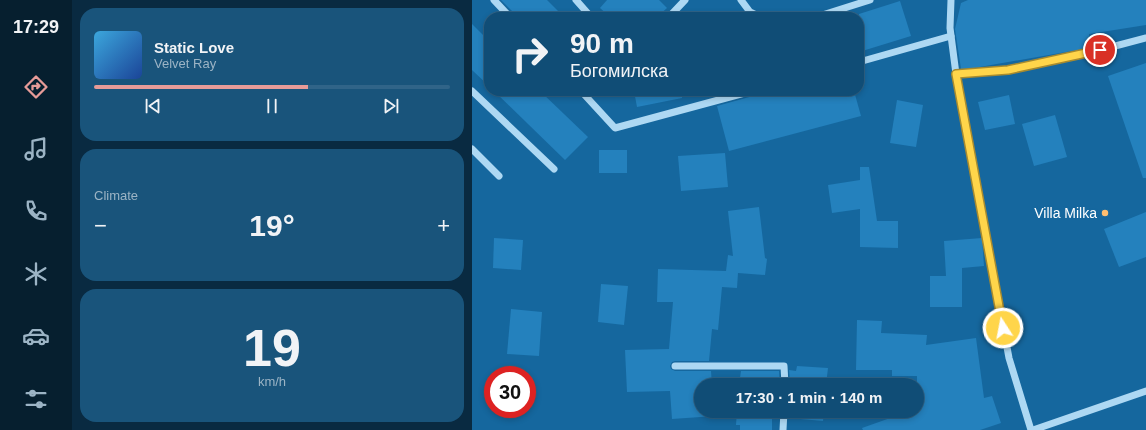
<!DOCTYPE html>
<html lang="en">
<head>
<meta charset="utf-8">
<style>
  body { margin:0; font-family:Helvetica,sans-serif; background:#19547b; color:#f1f3f6; height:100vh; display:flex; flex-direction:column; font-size:15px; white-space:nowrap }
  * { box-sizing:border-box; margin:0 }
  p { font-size:13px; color:#9cb4c5 }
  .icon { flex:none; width:22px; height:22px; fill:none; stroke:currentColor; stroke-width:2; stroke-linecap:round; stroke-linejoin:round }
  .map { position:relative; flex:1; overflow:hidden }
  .panel { display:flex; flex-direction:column; gap:8px; padding:8px; background:#092a41; width:400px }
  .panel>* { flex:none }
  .top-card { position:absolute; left:12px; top:12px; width:380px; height:84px; border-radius:16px; box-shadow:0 2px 6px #0003,0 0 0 1px #306488; background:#104d76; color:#f1f3f6; overflow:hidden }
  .speed { position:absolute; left:12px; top:366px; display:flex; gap:8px; font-size:20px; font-weight:700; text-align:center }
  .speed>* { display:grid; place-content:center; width:52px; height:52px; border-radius:50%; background:#104d76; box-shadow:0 2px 6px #0003,0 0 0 1px #306488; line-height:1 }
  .speed .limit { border:6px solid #d22; background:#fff; color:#111 }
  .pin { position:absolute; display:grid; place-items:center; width:34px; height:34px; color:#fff; margin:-17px; border:2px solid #fff; border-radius:50%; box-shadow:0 1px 4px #0007 }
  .me { position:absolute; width:44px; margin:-22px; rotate:349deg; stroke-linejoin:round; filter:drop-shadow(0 0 3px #0008) }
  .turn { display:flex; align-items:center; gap:14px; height:84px; padding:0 20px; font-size:18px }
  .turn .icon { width:52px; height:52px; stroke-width:2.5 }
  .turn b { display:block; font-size:28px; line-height:34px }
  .big { font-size:30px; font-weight:600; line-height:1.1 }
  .panel .tile { flex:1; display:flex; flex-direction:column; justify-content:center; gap:6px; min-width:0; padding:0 14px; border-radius:16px; background:#19547b }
  .panel .dial { align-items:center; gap:0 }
  .dial b { font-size:52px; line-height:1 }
  .song { display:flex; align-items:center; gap:12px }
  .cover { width:48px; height:48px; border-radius:6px; background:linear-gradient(135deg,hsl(200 70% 55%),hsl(220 70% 35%)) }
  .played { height:4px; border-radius:2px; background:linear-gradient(90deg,#e69b98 60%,#306488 60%) }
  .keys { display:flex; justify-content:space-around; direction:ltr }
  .heat { display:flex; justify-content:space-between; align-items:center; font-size:22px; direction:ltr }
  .trip { position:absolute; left:222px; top:378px; width:230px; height:40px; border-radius:20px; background:#104d76; box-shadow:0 2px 6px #0003,0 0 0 1px #306488; font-weight:600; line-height:40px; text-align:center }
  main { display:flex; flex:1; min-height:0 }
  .dock { display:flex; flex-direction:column; width:72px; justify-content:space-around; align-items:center; background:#061f2f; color:#9cb4c5 }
  .dock .icon { width:28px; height:28px }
  .dock .on { color:#e69b98 }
  .dock b { font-size:18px; color:#f1f3f6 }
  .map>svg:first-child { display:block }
  .building { fill:#2481bd }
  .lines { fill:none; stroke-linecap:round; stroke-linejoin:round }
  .minor { stroke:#add8f3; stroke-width:7 }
  .route-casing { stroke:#a68a30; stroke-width:10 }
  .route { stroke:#ffd54a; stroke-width:7 }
  .poi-dot { fill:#ffbe70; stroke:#15679e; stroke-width:1.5 }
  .labels { text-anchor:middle; stroke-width:4; stroke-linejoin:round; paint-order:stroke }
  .poi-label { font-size:14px; fill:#fff; stroke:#15679e; text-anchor:end }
</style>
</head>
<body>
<main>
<nav class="dock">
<b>17:29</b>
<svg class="icon on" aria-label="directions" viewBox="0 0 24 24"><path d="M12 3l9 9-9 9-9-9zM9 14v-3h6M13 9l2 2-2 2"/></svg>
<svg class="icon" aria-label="music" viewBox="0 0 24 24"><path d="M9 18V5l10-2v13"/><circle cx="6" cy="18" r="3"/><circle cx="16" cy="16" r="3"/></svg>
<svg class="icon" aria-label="phone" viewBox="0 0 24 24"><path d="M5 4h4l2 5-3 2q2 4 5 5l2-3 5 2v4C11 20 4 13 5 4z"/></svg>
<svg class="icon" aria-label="climate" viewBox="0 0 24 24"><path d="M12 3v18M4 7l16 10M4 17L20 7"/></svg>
<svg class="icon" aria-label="car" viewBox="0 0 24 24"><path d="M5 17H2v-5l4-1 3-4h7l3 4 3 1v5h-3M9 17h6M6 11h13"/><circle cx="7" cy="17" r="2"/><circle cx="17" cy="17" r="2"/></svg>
<svg class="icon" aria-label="filters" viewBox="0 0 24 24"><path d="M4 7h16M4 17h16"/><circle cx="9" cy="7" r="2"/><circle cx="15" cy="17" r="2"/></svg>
</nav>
<section class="panel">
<div class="tile">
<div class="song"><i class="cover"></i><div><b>Static Love</b><p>Velvet Ray</p></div></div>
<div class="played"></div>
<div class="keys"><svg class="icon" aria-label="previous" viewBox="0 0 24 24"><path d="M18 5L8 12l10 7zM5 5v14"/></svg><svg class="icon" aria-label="pause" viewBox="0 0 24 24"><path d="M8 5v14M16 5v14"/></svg><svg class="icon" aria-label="next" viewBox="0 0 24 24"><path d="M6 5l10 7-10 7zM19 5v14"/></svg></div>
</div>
<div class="tile"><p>Climate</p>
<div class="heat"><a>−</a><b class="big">19°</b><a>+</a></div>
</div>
<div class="tile dial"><b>19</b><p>km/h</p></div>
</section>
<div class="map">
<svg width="674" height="430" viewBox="0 0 674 430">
  <rect width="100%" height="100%" fill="#15679e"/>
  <g class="building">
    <path d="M 29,0 L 75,0 L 92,17 L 46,17 Z"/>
    <path d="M 135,0 L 187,0 L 195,8 L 185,17 L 138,17 L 128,8 Z"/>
    <path d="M 496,0 L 674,0 L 674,25 L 617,34 L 619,47 L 617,48 L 502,68 L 489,69 L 483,29 L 489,3 Z"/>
    <path d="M 428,1 L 439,36 L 387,52 L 387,14 Z"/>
    <path d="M 0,24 L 17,41 L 17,86 L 0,70 Z"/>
    <path d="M 674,63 L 674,178 L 671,178 L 636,76 Z"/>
    <path d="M 22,91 L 68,91 L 116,137 L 93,160 Z"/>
    <path d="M 162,91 L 210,91 L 210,98 L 165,107 Z"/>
    <path d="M 285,91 L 382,91 L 389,116 L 257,151 L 245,106 L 281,96 L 284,94 Z"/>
    <path d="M 537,95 L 543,124 L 513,130 L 506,102 Z"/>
    <path d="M 425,100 L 451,105 L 444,147 L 418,143 Z"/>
    <path d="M 583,115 L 595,157 L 562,166 L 550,124 Z"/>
    <rect x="127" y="150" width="28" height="23"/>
    <path d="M 253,153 L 256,187 L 209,191 L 206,156 Z"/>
    <path d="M 388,167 L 397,167 L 405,221 L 426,221 L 426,248 L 388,247 L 388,209 L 360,213 L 356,185 L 388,180 Z"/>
    <path d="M 287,207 L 293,258 L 295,259 L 293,275 L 266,273 L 265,288 L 250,287 L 246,330 L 240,329 L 237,361 L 203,361 L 200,362 L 198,366 L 199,369 L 203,371 L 239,371 L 240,385 L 229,385 L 229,411 L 242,411 L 243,416 L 200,419 L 198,391 L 155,392 L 153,350 L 197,349 L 201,302 L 185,302 L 186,269 L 254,271 L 256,255 L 261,256 L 256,211 Z"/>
    <path d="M 674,212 L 674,257 L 647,267 L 632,229 Z"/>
    <path d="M 22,238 L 51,240 L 49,270 L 21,268 Z"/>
    <path d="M 510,238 L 512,266 L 490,268 L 490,307 L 458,307 L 458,276 L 474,276 L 472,241 Z"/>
    <path d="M 129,284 L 156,286 L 152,325 L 126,322 Z"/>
    <path d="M 39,309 L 70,312 L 67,356 L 35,354 Z"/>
    <path d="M 385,320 L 410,321 L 409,333 L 455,335 L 454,345 L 504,338 L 512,398 L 520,396 L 529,423 L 508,430 L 391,430 L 390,428 L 438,411 L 445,411 L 445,409 L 449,407 L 445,392 L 445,376 L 420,376 L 420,370 L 384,370 Z"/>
    <path d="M 325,366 L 356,368 L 354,385 L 318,385 L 317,370 L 324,371 Z"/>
    <path d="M 269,371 L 307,371 L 308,385 L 267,385 Z"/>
    <path d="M 265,411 L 307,411 L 307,418 L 300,417 L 300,430 L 268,430 L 268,425 L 264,425 Z"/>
    <path d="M 317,411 L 352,411 L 351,421 L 317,418 Z"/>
  </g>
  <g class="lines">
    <g class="minor">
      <path d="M 22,0 L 38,17"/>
      <path d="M 104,0 L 119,17"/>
      <path d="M 269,0 L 278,12 L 288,17"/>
      <path d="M 479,0 L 478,28 L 484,74 L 537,358 L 559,430"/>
      <path d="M 197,17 L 213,0"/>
      <path d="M 344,17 L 398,0"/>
      <path d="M 387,62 L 479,36"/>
      <path d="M 484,74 L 536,70 L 613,54 L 674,38"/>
      <path d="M 0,91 L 82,169"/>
      <path d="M 109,91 L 143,128 L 280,91"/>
      <path d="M 0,149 L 27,176"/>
      <path d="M 203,366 L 312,366 L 313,385"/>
      <path d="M 311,430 L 312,411"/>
      <path d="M 561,430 L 674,391"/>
    </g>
  </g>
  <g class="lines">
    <g class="route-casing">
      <path id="route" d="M 531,328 L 484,74 L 536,70 L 628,50"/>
    </g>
    <use href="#route" class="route"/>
  </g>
  <circle class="poi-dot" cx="633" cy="213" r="4"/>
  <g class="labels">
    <g class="poi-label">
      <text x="625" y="218">Villa Milka</text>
    </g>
  </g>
</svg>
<div class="speed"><div class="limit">30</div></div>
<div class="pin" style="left:628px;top:50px;background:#d93025"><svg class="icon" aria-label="arrive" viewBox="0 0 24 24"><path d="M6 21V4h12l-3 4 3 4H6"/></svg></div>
<svg class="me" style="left:531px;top:328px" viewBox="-20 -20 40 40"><circle r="17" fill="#ffd54a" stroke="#fff" stroke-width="3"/><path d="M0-11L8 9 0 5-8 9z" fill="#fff"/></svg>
<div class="trip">17:30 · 1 min · 140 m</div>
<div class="top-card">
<div class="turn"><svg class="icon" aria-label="right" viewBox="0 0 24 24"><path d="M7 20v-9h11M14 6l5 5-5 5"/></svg><div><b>90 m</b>Богомилска</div></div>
</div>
</div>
</main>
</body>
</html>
